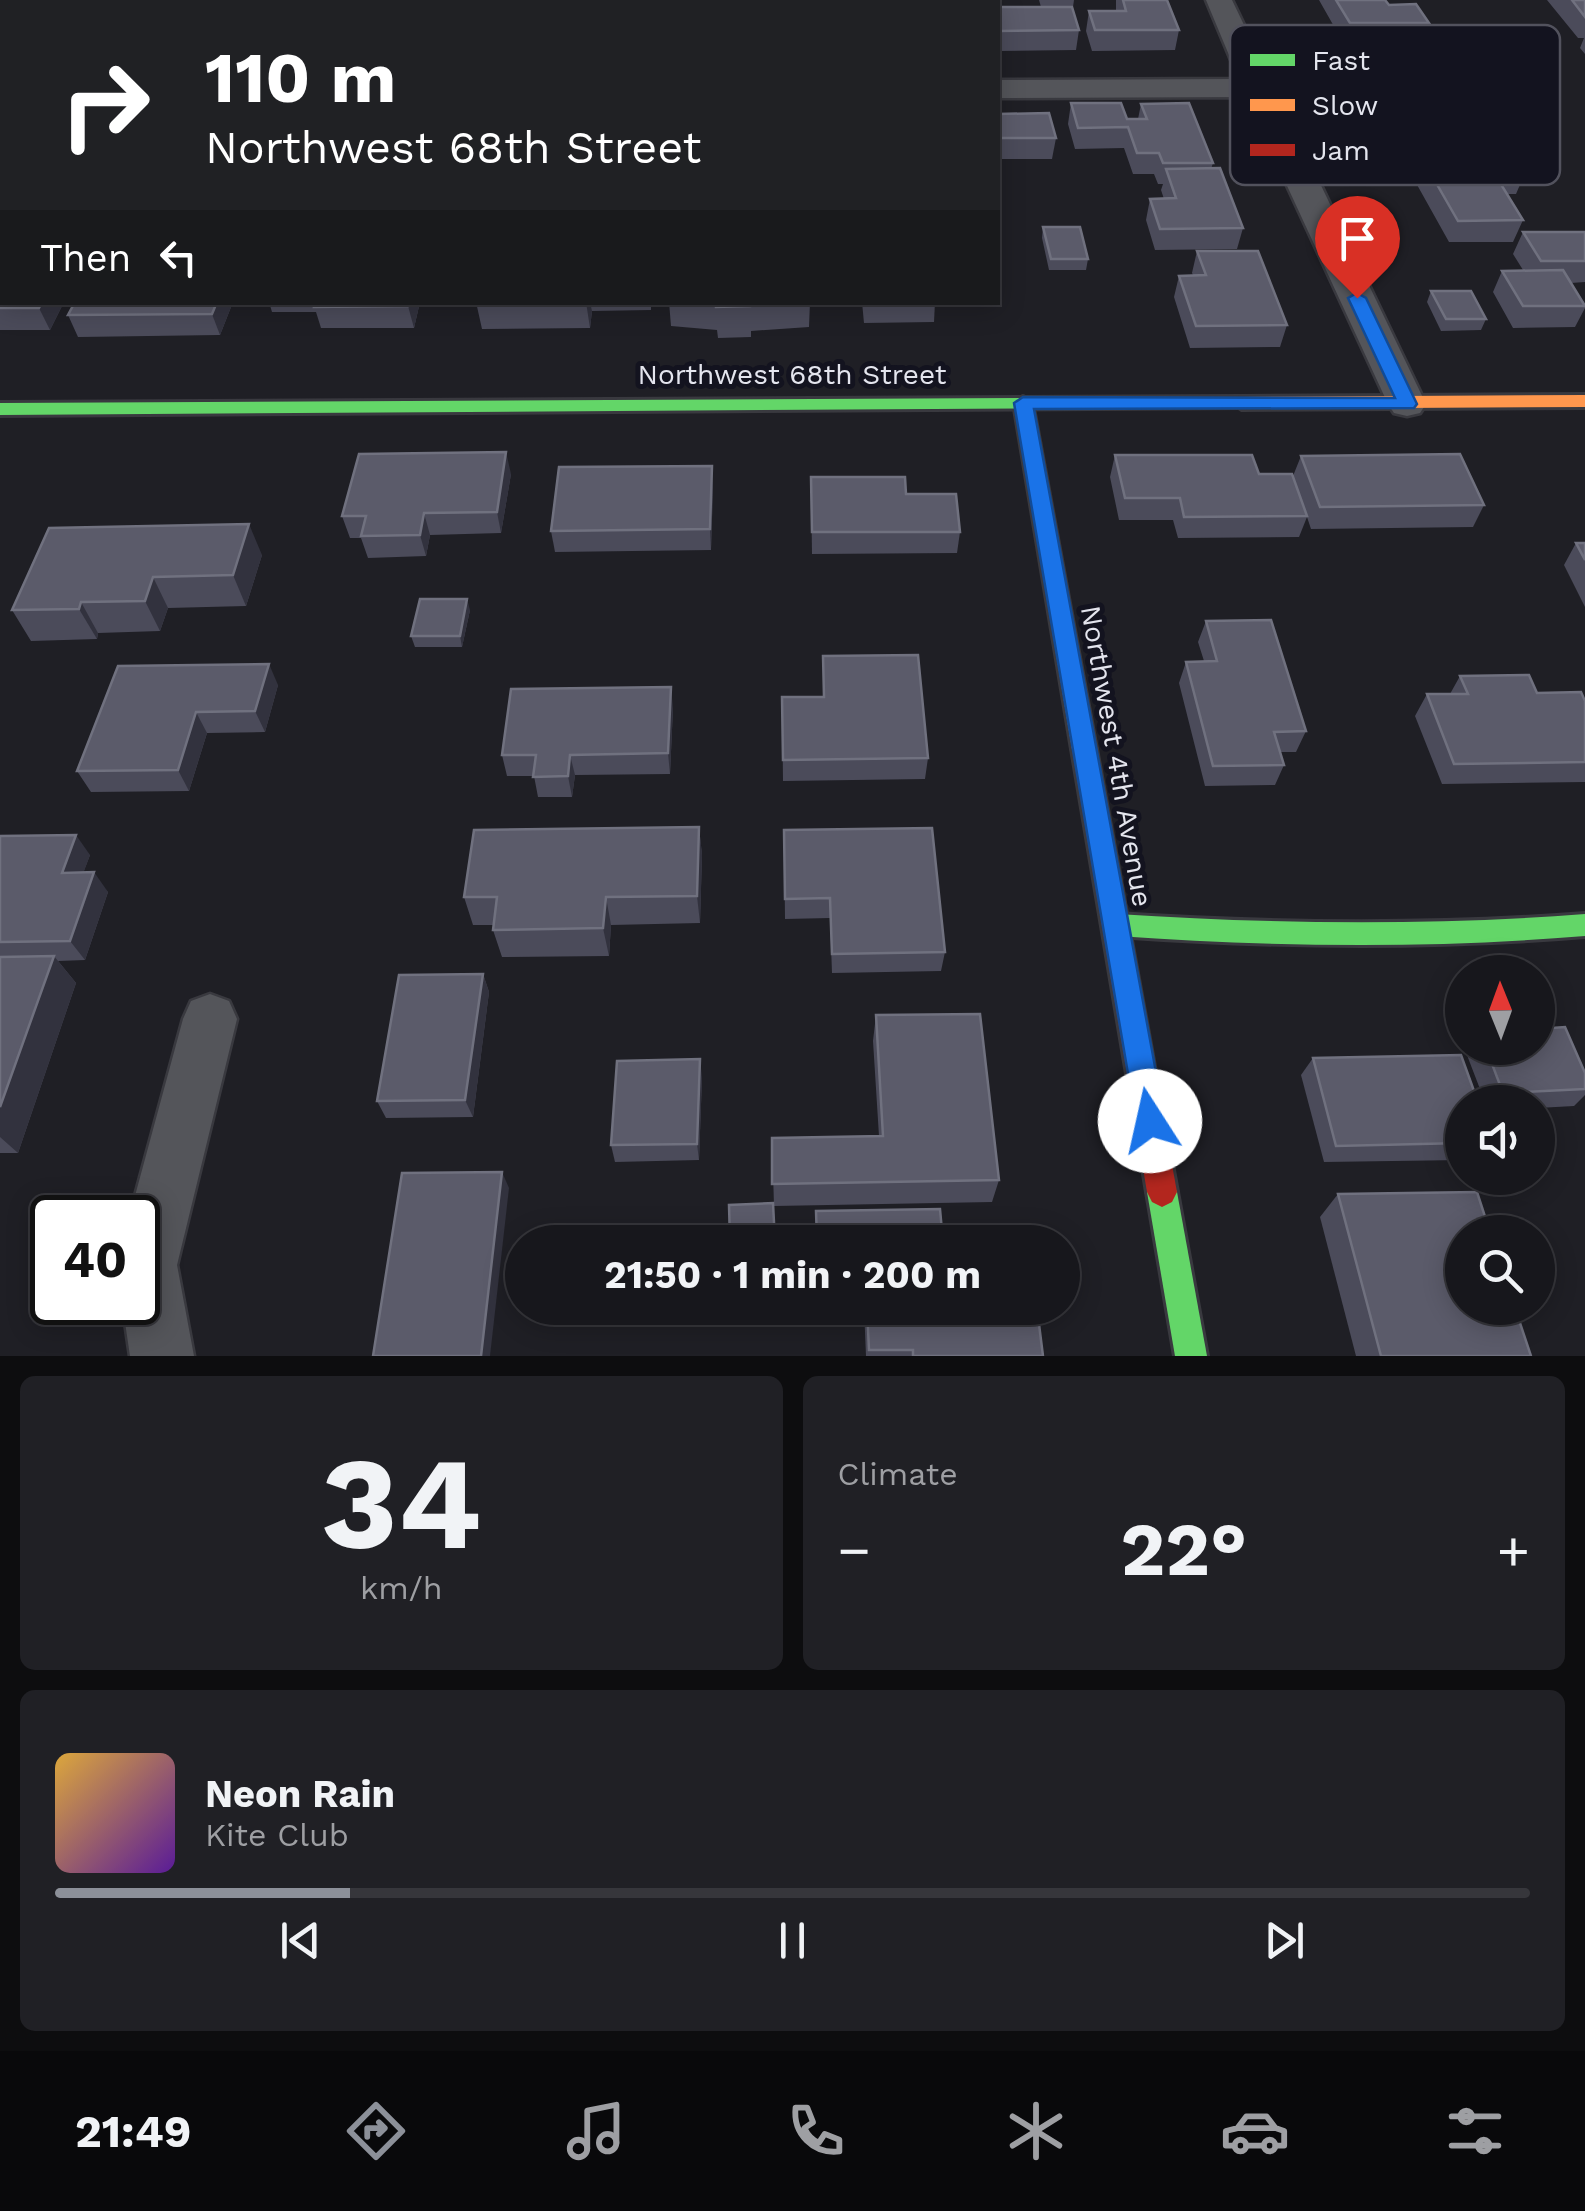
<!DOCTYPE html>
<html lang="en">
<head>
<meta charset="utf-8">
<style>
  body { margin:0; font-family:"Work Sans",sans-serif; background:#202025; color:#f1f3f6; height:100vh; display:flex; flex-direction:column; font-size:38px; white-space:nowrap }
  * { box-sizing:border-box; margin:0 }
  p { font-size:32px; color:#9e9fa3 }
  .icon { flex:none; width:55px; height:55px; fill:none; stroke:currentColor; stroke-width:2; stroke-linecap:round; stroke-linejoin:round }
  .map { position:relative; height:1356px; overflow:hidden }
  .drawer { display:flex; flex-direction:column; gap:20px; padding:20px; background:#0d0d0f; flex:1 }
  .drawer>* { flex:none }
  .hud { position:absolute; left:0px; top:0px; width:1000px; height:305px; box-shadow:0 5px 25px #0003,0 0 0 2px #36363b; background:#202124; color:#fff; overflow:hidden }
  .needle { width:65px; rotate:359deg }
  .controls { position:absolute; left:1445px; top:955px; display:grid; gap:20px }
  .controls a { display:grid; place-items:center; width:110px; height:110px; border-radius:50%; background:#17171c; box-shadow:0 5px 25px #0003,0 0 0 2px #36363b; font-size:50px }
  .speed { position:absolute; left:30px; top:1195px; display:flex; gap:20px; font-size:50px; font-weight:700; text-align:center }
  .speed>* { display:grid; place-content:center; width:130px; height:130px; border-radius:50%; background:#17171c; box-shadow:0 5px 25px #0003,0 0 0 2px #36363b; line-height:1 }
  .speed .limit { border:5px solid #111; border-radius:15px; background:#fff; color:#111 }
  .pin { position:absolute; display:grid; place-items:center; width:85px; height:85px; color:#fff; margin:-102px -42px; border-radius:50% 50% 50% 0; rotate:-45deg; box-shadow:0 0 10px #0007 }
  .pin .icon { rotate:45deg }
  .me { position:absolute; width:110px; margin:-55px; rotate:350deg; stroke-linejoin:round; filter:drop-shadow(0 0 8px #0008) }
  .turn { display:flex; align-items:center; gap:35px; height:210px; padding:0 40px; font-size:45px }
  .turn .icon { width:130px; height:130px; stroke-width:2.5 }
  .turn b { display:block; font-size:70px; line-height:85px }
  .then { display:flex; align-items:center; height:95px; padding:0 40px; background:#0003; gap:20px; font-size:38px }
  .big { font-size:75px; font-weight:700; line-height:1.1 }
  .drawer .widget { flex:1; display:flex; flex-direction:column; justify-content:center; gap:15px; min-width:0; padding:0 35px; border-radius:15px; background:#202025 }
  .drawer .dial { align-items:center; gap:0 }
  .dial b { font-size:130px; line-height:1 }
  .song { display:flex; align-items:center; gap:30px }
  .cover { width:120px; height:120px; border-radius:15px; background:linear-gradient(135deg,hsl(40 70% 55%),hsl(270 70% 35%)) }
  .played { height:10px; border-radius:5px; background:linear-gradient(90deg,#8c9099 20%,#36363b 20%) }
  .keys { display:flex; justify-content:space-around; direction:ltr }
  .heat { display:flex; justify-content:space-between; align-items:center; font-size:55px; direction:ltr }
  .drawer .tiles { flex:1; display:grid; gap:20px; grid-template-columns:1fr 1fr }
  .widget:last-child { grid-column:span 2 }
  .trip { position:absolute; left:505px; top:1225px; width:575px; height:100px; border-radius:50px; background:#17171c; box-shadow:0 5px 25px #0003,0 0 0 2px #36363b; font-weight:700; line-height:100px; text-align:center }
  .menu { display:flex; height:160px; justify-content:space-around; align-items:center; background:#09090b; color:#9e9fa3 }
  .menu .icon { width:70px; height:70px }
  .menu .selected { color:#8c9099 }
  .menu b { font-size:45px; color:#f1f3f6 }
  .map>svg:first-child { display:block }
  .lines { fill:none; stroke-linecap:round; stroke-linejoin:round }
  .street-casing { stroke:#39393f; stroke-width:5 }
  .fast-casing { stroke:#39393f; stroke-width:6 }
  .slow-casing { stroke:#39393f; stroke-width:6 }
  .jam-casing { stroke:#39393f; stroke-width:6 }
  .street { fill:#54555a; fill-rule:evenodd }
  .fast { fill:#63d668; fill-rule:evenodd }
  .slow { fill:#ff974d; fill-rule:evenodd }
  .jam { fill:#b3261e; fill-rule:evenodd }
  .wall { fill:#4b4b5a }
  .shaded-wall { fill:#32323e }
  .building { fill:#5b5b6a; stroke:#70717f; stroke-width:2.5 }
  .route { fill:#1a73e8; stroke:#114b97; stroke-width:2.5 }
  .labels { text-anchor:middle; stroke-width:10; stroke-linejoin:round; paint-order:stroke }
  .street-label { font-size:28px; fill:#e4e5ee; stroke:#13131f }
  .key { fill:#13131f; stroke:#52525d; stroke-width:2.5 }
  .key-label { font-size:28px; fill:#e4e5ee }
</style>
</head>
<body>
<div class="map">
<svg width="1585" height="1356" viewBox="0 0 1585 1356">
  <rect width="100%" height="100%" fill="#1f1f25"/>
  <g class="lines">
    <g class="street-casing">
      <g id="street">
        <path d="M 1206,0 L 1232,0 L 1426,404 L 1420,413 L 1407,416 L 1394,413 L 1388,404 L 1246,97 L 998,98 L 998,80 L 1239,79 Z"/>
        <path d="M 210,994 L 229,1001 L 237,1019 L 177,1265 L 194,1356 L 130,1356 L 122,1302 L 138,1302 L 138,1218 L 129,1218 L 183,1019 L 191,1001 Z"/>
      </g>
    </g>
    <g class="fast-casing">
      <g id="fast">
        <path d="M 1242,397 L 1251,403 L 1249,407 L 0,415 L 0,403 Z"/>
        <path d="M 1117,914 C 1273,924 1429,926 1585,914 L 1585,936 C 1429,949 1274,947 1117,936 L 1108,933 L 1104,925 L 1108,917 Z"/>
        <path d="M 1162,1177 L 1172,1182 L 1177,1192 L 1207,1356 L 1175,1356 L 1147,1192 L 1152,1182 Z"/>
      </g>
    </g>
    <g class="slow-casing">
      <g id="slow">
        <path d="M 1585,395 L 1585,407 L 1242,409 L 1233,403 L 1242,397 Z"/>
        <path d="M 1023,397 L 1032,403 L 1096,749 L 1092,756 L 1076,756 L 1072,749 L 1014,403 Z"/>
      </g>
    </g>
    <g class="jam-casing">
      <path id="jam" d="M 1084,740 L 1092,742 L 1096,749 L 1177,1192 L 1172,1202 L 1162,1207 L 1152,1202 L 1147,1192 L 1072,749 L 1076,742 Z"/>
    </g>
    <use href="#street" class="street"/>
    <use href="#fast" class="fast"/>
    <use href="#slow" class="slow"/>
    <use href="#jam" class="jam"/>
  </g>
  <g class="wall">
    <path d="M 1039,0 L 1074,0 L 1073,7 L 1057,7 L 1079,30 L 1076,50 L 998,51 L 998,7 L 1041,7 Z"/>
    <path d="M 1116,0 L 1167,0 L 1179,30 L 1175,50 L 1092,51 L 1086,31 L 1089,11 L 1116,11 Z"/>
    <path d="M 1319,0 L 1385,0 L 1389,5 L 1429,23 L 1422,43 L 1419,43 L 1441,80 L 1438,89 L 1483,143 L 1479,153 L 1525,173 L 1516,194 L 1507,194 L 1523,220 L 1513,242 L 1449,242 L 1411,174 L 1415,164 L 1412,164 L 1382,110 L 1385,101 L 1376,101 L 1348,50 L 1350,44 L 1344,44 Z"/>
    <path d="M 1547,0 L 1585,0 L 1585,54 L 1580,48 L 1584,38 L 1578,38 Z"/>
    <path d="M 1071,103 L 1127,119 L 1138,119 L 1141,104 L 1213,163 L 1211,169 L 1243,228 L 1237,249 L 1155,250 L 1146,220 L 1150,199 L 1164,199 L 1161,190 L 1163,184 L 1158,184 L 1154,174 L 1133,174 L 1124,148 L 1075,149 L 1068,124 Z"/>
    <path d="M 998,114 L 1056,138 L 1052,159 L 998,159 Z"/>
    <path d="M 0,193 L 2,193 L 2,302 L 64,302 L 50,330 L 0,330 Z"/>
    <path d="M 1043,227 L 1088,259 L 1086,270 L 1049,270 L 1042,238 Z"/>
    <path d="M 1523,232 L 1585,232 L 1585,282 L 1571,283 L 1585,304 L 1585,308 L 1575,327 L 1513,328 L 1493,292 L 1502,271 L 1523,270 L 1513,254 Z"/>
    <path d="M 1197,251 L 1287,325 L 1280,347 L 1190,348 L 1174,297 L 1179,276 L 1193,275 L 1192,273 Z"/>
    <path d="M 1431,291 L 1486,319 L 1481,330 L 1441,331 L 1427,302 Z"/>
    <path d="M 75,302 L 233,302 L 220,335 L 78,337 L 68,315 Z"/>
    <path d="M 269,302 L 420,302 L 414,328 L 321,328 L 316,312 L 272,312 Z"/>
    <path d="M 476,302 L 651,302 L 651,310 L 592,311 L 590,328 L 482,329 Z"/>
    <path d="M 669,302 L 810,302 L 809,327 L 751,331 L 751,337 L 718,338 L 717,330 L 671,326 Z"/>
    <path d="M 862,302 L 935,302 L 934,322 L 864,323 Z"/>
    <path d="M 1115,455 L 1259,474 L 1293,476 L 1301,456 L 1484,505 L 1473,527 L 1311,529 L 1307,517 L 1299,537 L 1178,538 L 1173,520 L 1119,520 L 1110,477 Z"/>
    <path d="M 511,474 L 501,533 L 430,535 L 426,556 L 368,558 L 361,538 L 350,538 L 342,516 Z"/>
    <path d="M 811,477 L 906,494 L 960,532 L 957,553 L 812,554 Z"/>
    <path d="M 713,487 L 711,550 L 555,552 L 551,531 Z"/>
    <path d="M 49,528 L 262,555 L 246,606 L 168,608 L 160,631 L 98,633 L 97,639 L 31,641 L 12,610 Z"/>
    <path d="M 1576,543 L 1585,543 L 1585,607 L 1564,565 Z"/>
    <path d="M 470,610 L 462,647 L 415,647 L 411,636 Z"/>
    <path d="M 1206,621 L 1306,731 L 1296,752 L 1280,752 L 1284,765 L 1275,785 L 1205,786 L 1179,683 L 1186,662 L 1204,661 L 1198,642 Z"/>
    <path d="M 823,656 L 928,758 L 925,779 L 783,781 L 782,697 L 823,697 Z"/>
    <path d="M 118,666 L 278,685 L 265,732 L 207,733 L 189,791 L 91,792 L 77,771 Z"/>
    <path d="M 1460,676 L 1537,693 L 1585,701 L 1585,782 L 1442,784 L 1415,716 L 1427,694 L 1450,694 Z"/>
    <path d="M 673,708 L 670,774 L 575,775 L 572,797 L 538,797 L 534,776 L 507,776 L 502,755 Z"/>
    <path d="M 699,827 L 702,855 L 700,923 L 611,925 L 609,956 L 502,957 L 493,930 L 494,925 L 473,925 L 464,897 Z"/>
    <path d="M 784,830 L 945,952 L 941,971 L 832,973 L 830,918 L 785,919 Z"/>
    <path d="M 0,836 L 90,855 L 83,873 L 108,892 L 85,960 L 58,961 L 76,983 L 18,1153 L 0,1153 Z"/>
    <path d="M 483,974 L 489,992 L 473,1117 L 386,1118 L 377,1101 Z"/>
    <path d="M 876,1015 L 999,1180 L 992,1202 L 774,1206 L 772,1138 L 879,1136 L 873,1041 Z"/>
    <path d="M 1467,1048 L 1538,1048 L 1585,1073 L 1585,1095 L 1574,1106 L 1538,1108 L 1538,1102 L 1485,1102 L 1465,1050 Z"/>
    <path d="M 1313,1058 L 1462,1102 L 1462,1160 L 1324,1162 L 1301,1075 Z"/>
    <path d="M 702,1077 L 699,1160 L 615,1162 L 611,1145 Z"/>
    <path d="M 1338,1194 L 1531,1356 L 1356,1356 L 1320,1217 Z"/>
    <path d="M 864,1308 L 1037,1308 L 1043,1356 L 866,1356 Z"/>
  </g>
  <g class="shaded-wall">
    <path d="M 2,215 L 2,253 L 1,256 L 0,219 Z"/>
    <path d="M 42,302 L 64,302 L 50,330 L 39,308 Z"/>
    <path d="M 217,302 L 233,302 L 220,335 L 212,314 Z"/>
    <path d="M 409,302 L 420,302 L 414,328 L 408,306 Z"/>
    <path d="M 586,302 L 590,302 L 592,311 L 590,328 Z"/>
    <path d="M 506,452 L 511,474 L 501,533 L 497,512 Z"/>
    <path d="M 712,466 L 713,487 L 711,550 L 710,529 Z"/>
    <path d="M 424,513 L 430,535 L 426,556 L 420,535 Z"/>
    <path d="M 249,524 L 262,555 L 246,606 L 233,575 Z"/>
    <path d="M 153,577 L 168,608 L 160,631 L 145,601 Z"/>
    <path d="M 467,599 L 470,610 L 462,647 L 460,636 Z"/>
    <path d="M 81,602 L 98,633 L 97,639 L 79,609 Z"/>
    <path d="M 269,664 L 278,685 L 265,732 L 255,711 Z"/>
    <path d="M 671,687 L 673,708 L 670,774 L 668,753 Z"/>
    <path d="M 196,712 L 207,733 L 189,791 L 178,770 Z"/>
    <path d="M 570,755 L 575,775 L 572,797 L 568,776 Z"/>
    <path d="M 699,827 L 702,855 L 700,923 L 697,896 Z"/>
    <path d="M 76,835 L 90,855 L 76,893 L 62,873 Z"/>
    <path d="M 94,872 L 108,892 L 85,960 L 70,941 Z"/>
    <path d="M 606,897 L 611,925 L 609,956 L 603,928 Z"/>
    <path d="M 54,956 L 76,983 L 18,1153 L 0,1137 L 0,1107 Z"/>
    <path d="M 483,974 L 489,992 L 473,1117 L 465,1100 Z"/>
    <path d="M 700,1059 L 702,1077 L 699,1160 L 697,1144 Z"/>
    <path d="M 502,1172 L 509,1188 L 490,1356 L 481,1356 Z"/>
  </g>
  <g class="building">
    <path d="M 387,0 L 506,0 L 505,2 L 386,2 Z"/>
    <rect x="796" y="0" width="46" height="2"/>
    <path d="M 1123,0 L 1167,0 L 1179,30 L 1095,30 L 1089,11 L 1126,11 Z"/>
    <path d="M 1336,0 L 1385,0 L 1389,5 L 1416,4 L 1429,23 L 1350,23 Z"/>
    <path d="M 1572,0 L 1585,0 L 1585,17 Z"/>
    <path d="M 998,7 L 1072,7 L 1079,30 L 998,31 Z"/>
    <path d="M 1071,103 L 1121,103 L 1127,119 L 1147,119 L 1141,104 L 1189,103 L 1213,163 L 1163,163 L 1159,153 L 1137,153 L 1128,127 L 1078,128 Z"/>
    <path d="M 1049,113 L 1056,138 L 998,138 L 998,114 Z"/>
    <path d="M 1419,153 L 1512,153 L 1525,173 L 1494,173 L 1523,220 L 1458,221 Z"/>
    <path d="M 1220,168 L 1243,228 L 1160,229 L 1150,199 L 1176,198 L 1166,169 Z"/>
    <path d="M 0,193 L 2,193 L 2,215 L 0,219 Z"/>
    <path d="M 1043,227 L 1080,227 L 1088,259 L 1051,259 Z"/>
    <path d="M 1523,232 L 1585,232 L 1585,261 L 1541,261 Z"/>
    <path d="M 1197,251 L 1258,251 L 1287,325 L 1196,326 L 1179,276 L 1206,275 Z"/>
    <path d="M 0,255 L 2,255 L 2,302 L 42,302 L 39,308 L 0,308 Z"/>
    <path d="M 1563,270 L 1585,306 L 1523,306 L 1502,271 Z"/>
    <path d="M 1431,291 L 1471,291 L 1486,319 L 1446,319 Z"/>
    <path d="M 75,302 L 217,302 L 212,314 L 68,315 Z"/>
    <path d="M 315,302 L 409,302 L 408,306 L 314,307 Z"/>
    <path d="M 716,302 L 750,302 L 750,306 L 716,307 Z"/>
    <path d="M 506,452 L 497,512 L 424,513 L 420,535 L 361,536 L 366,516 L 342,516 L 359,454 Z"/>
    <path d="M 1460,454 L 1484,505 L 1320,507 L 1301,456 Z"/>
    <path d="M 1115,455 L 1252,455 L 1259,474 L 1292,474 L 1307,516 L 1184,517 L 1180,498 L 1125,498 Z"/>
    <path d="M 712,466 L 710,529 L 551,531 L 559,467 Z"/>
    <path d="M 811,477 L 905,477 L 906,494 L 956,494 L 960,532 L 812,532 Z"/>
    <path d="M 249,524 L 233,575 L 153,577 L 145,601 L 81,602 L 79,609 L 12,610 L 49,528 Z"/>
    <path d="M 1576,543 L 1585,543 L 1585,560 Z"/>
    <path d="M 420,599 L 467,599 L 460,636 L 411,636 Z"/>
    <path d="M 1271,620 L 1306,731 L 1274,732 L 1284,765 L 1213,766 L 1186,662 L 1217,661 L 1206,621 Z"/>
    <path d="M 918,655 L 928,758 L 783,760 L 782,697 L 824,697 L 823,656 Z"/>
    <path d="M 269,664 L 255,711 L 196,712 L 178,770 L 77,771 L 118,666 Z"/>
    <path d="M 1529,675 L 1537,693 L 1581,692 L 1585,701 L 1585,762 L 1454,764 L 1427,694 L 1468,694 L 1460,676 Z"/>
    <path d="M 671,687 L 668,753 L 570,755 L 568,776 L 533,777 L 536,755 L 502,755 L 511,689 Z"/>
    <path d="M 699,827 L 697,896 L 606,897 L 603,928 L 493,930 L 497,897 L 464,897 L 474,830 Z"/>
    <path d="M 932,828 L 945,952 L 832,954 L 830,898 L 785,899 L 784,830 Z"/>
    <path d="M 76,835 L 62,873 L 94,872 L 70,941 L 0,942 L 0,836 Z"/>
    <path d="M 54,956 L 0,1107 L 0,957 Z"/>
    <path d="M 483,974 L 465,1100 L 377,1101 L 399,975 Z"/>
    <path d="M 980,1014 L 999,1180 L 772,1184 L 772,1138 L 883,1136 L 876,1015 Z"/>
    <path d="M 1565,1027 L 1585,1073 L 1585,1089 L 1503,1093 L 1486,1048 L 1538,1048 L 1538,1029 Z"/>
    <path d="M 1461,1055 L 1478,1102 L 1462,1102 L 1462,1143 L 1336,1146 L 1313,1058 Z"/>
    <path d="M 700,1059 L 697,1144 L 611,1145 L 617,1061 Z"/>
    <path d="M 502,1172 L 481,1356 L 373,1356 L 402,1173 Z"/>
    <path d="M 1477,1192 L 1490,1232 L 1462,1232 L 1462,1308 L 1515,1308 L 1531,1356 L 1381,1356 L 1338,1194 Z"/>
    <path d="M 773,1203 L 775,1242 L 730,1242 L 729,1205 Z"/>
    <path d="M 940,1209 L 943,1242 L 817,1242 L 816,1211 Z"/>
    <path d="M 867,1308 L 1037,1308 L 1043,1356 L 913,1356 L 913,1350 L 869,1350 Z"/>
  </g>
  <path class="route" d="M 1357,293 L 1366,298 L 1417,404 L 1414,408 L 1034,409 L 1165,1121 L 1161,1131 L 1150,1135 L 1140,1131 L 1136,1121 L 1014,403 L 1023,397 L 1395,398 L 1348,298 Z"/>
  <g class="labels">
    <g class="street-label">
      <text x="792" y="384">Northwest 68th Street</text>
      <text transform="translate(1117 756) rotate(80)" y="10">Northwest 4th Avenue</text>
    </g>
  </g>
  <rect x="1230" y="25" width="330" height="160" rx="15" class="key"/>
  <rect x="1250" y="54" width="45" height="12" fill="#63d668"/>
  <rect x="1250" y="99" width="45" height="12" fill="#ff974d"/>
  <rect x="1250" y="144" width="45" height="12" fill="#b3261e"/>
  <g class="key-label">
    <text x="1312" y="70">Fast</text>
    <text x="1312" y="115">Slow</text>
    <text x="1312" y="160">Jam</text>
  </g>
</svg>
<div class="controls">
<a><svg class="needle" viewBox="-14 -14 28 28"><path d="M0-13l5 13h-10z" fill="#e53935"/><path d="M0 13l5-13h-10z" fill="#9e9fa3"/></svg></a>
<a><svg class="icon" aria-label="sound" viewBox="0 0 24 24"><path d="M4 9h4l5-4v14l-5-4H4zM17 9q2 3 0 6"/></svg></a>
<a><svg class="icon" aria-label="search" viewBox="0 0 24 24"><circle cx="10" cy="10" r="6"/><path d="M15 15l6 6"/></svg></a>
</div>
<div class="speed"><div class="limit">40</div></div>
<div class="pin" style="left:1357px;top:298px;background:#d93025"><svg class="icon" aria-label="arrive" viewBox="0 0 24 24"><path d="M6 21V4h12l-3 4 3 4H6"/></svg></div>
<svg class="me" style="left:1150px;top:1121px" viewBox="-20 -20 40 40"><circle r="19" fill="#fff"/><path d="M0-13L10 11 0 6-10 11z" fill="#1a73e8"/></svg>
<div class="trip">21:50 · 1 min · 200 m</div>
<div class="hud">
<div class="turn"><svg class="icon" aria-label="right" viewBox="0 0 24 24"><path d="M7 20v-9h11M14 6l5 5-5 5"/></svg><div><b>110 m</b>Northwest 68th Street</div></div>
<div class="then">Then<svg class="icon" aria-label="left" viewBox="0 0 24 24"><path d="M17 20v-9H6M10 6l-5 5 5 5"/></svg></div>
</div>
</div>
<section class="drawer">
<div class="tiles">
<div class="widget dial"><b>34</b><p>km/h</p></div>
<div class="widget"><p>Climate</p>
<div class="heat"><a>−</a><b class="big">22°</b><a>+</a></div>
</div>
<div class="widget">
<div class="song"><i class="cover"></i><div><b>Neon Rain</b><p>Kite Club</p></div></div>
<div class="played"></div>
<div class="keys"><svg class="icon" aria-label="previous" viewBox="0 0 24 24"><path d="M18 5L8 12l10 7zM5 5v14"/></svg><svg class="icon" aria-label="pause" viewBox="0 0 24 24"><path d="M8 5v14M16 5v14"/></svg><svg class="icon" aria-label="next" viewBox="0 0 24 24"><path d="M6 5l10 7-10 7zM19 5v14"/></svg></div>
</div>
</div>
</section>
<nav class="menu">
<b>21:49</b>
<svg class="icon selected" aria-label="directions" viewBox="0 0 24 24"><path d="M12 3l9 9-9 9-9-9zM9 14v-3h6M13 9l2 2-2 2"/></svg>
<svg class="icon" aria-label="music" viewBox="0 0 24 24"><path d="M9 18V5l10-2v13"/><circle cx="6" cy="18" r="3"/><circle cx="16" cy="16" r="3"/></svg>
<svg class="icon" aria-label="phone" viewBox="0 0 24 24"><path d="M5 4h4l2 5-3 2q2 4 5 5l2-3 5 2v4C11 20 4 13 5 4z"/></svg>
<svg class="icon" aria-label="climate" viewBox="0 0 24 24"><path d="M12 3v18M4 7l16 10M4 17L20 7"/></svg>
<svg class="icon" aria-label="car" viewBox="0 0 24 24"><path d="M5 17H2v-5l4-1 3-4h7l3 4 3 1v5h-3M9 17h6M6 11h13"/><circle cx="7" cy="17" r="2"/><circle cx="17" cy="17" r="2"/></svg>
<svg class="icon" aria-label="filters" viewBox="0 0 24 24"><path d="M4 7h16M4 17h16"/><circle cx="9" cy="7" r="2"/><circle cx="15" cy="17" r="2"/></svg>
</nav>
</body>
</html>
